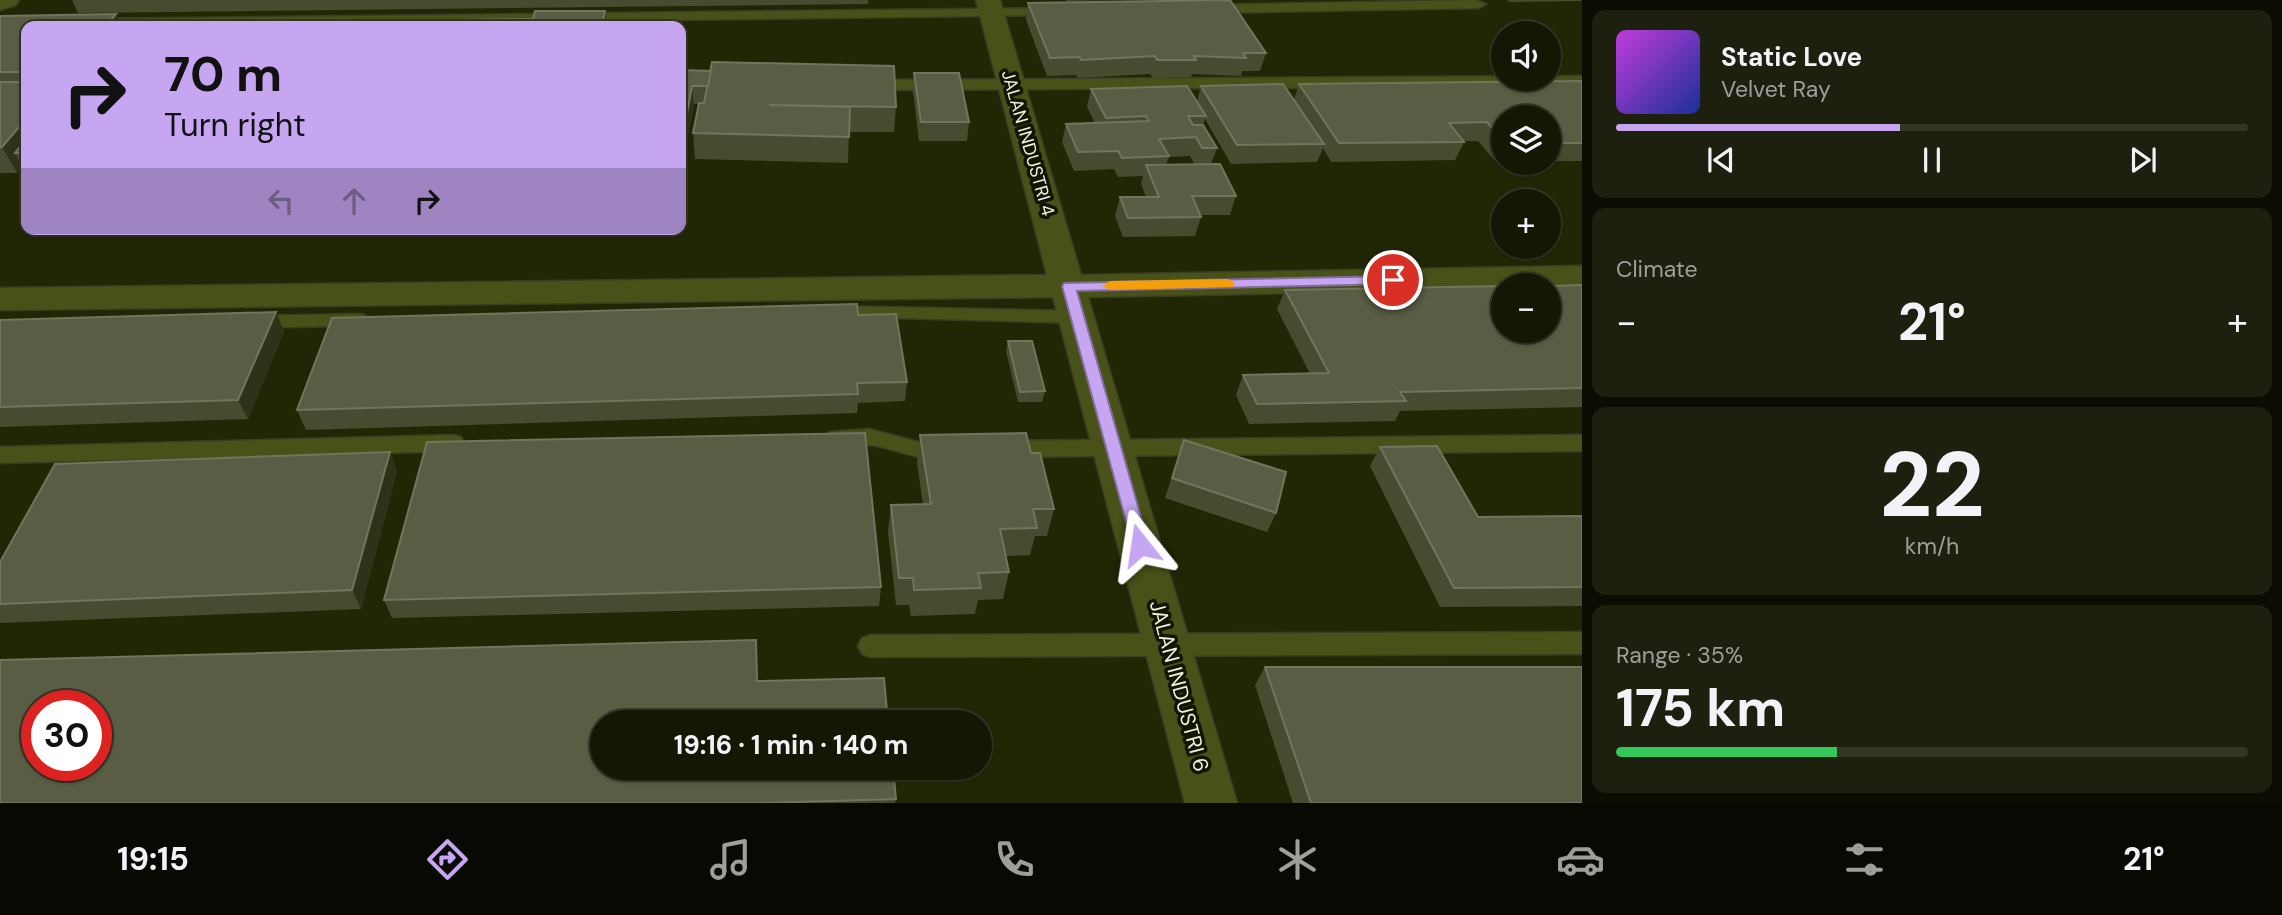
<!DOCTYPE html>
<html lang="en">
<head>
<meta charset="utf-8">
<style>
  body { margin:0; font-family:"DM Sans",sans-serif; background:#1d200e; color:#f1f3f6; height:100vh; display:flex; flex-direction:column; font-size:26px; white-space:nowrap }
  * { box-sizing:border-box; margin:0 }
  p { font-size:23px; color:#9d9f9a }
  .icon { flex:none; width:38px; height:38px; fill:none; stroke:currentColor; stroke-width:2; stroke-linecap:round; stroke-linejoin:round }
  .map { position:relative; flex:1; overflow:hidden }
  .side { display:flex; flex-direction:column; gap:10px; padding:10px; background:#0b0d02; width:700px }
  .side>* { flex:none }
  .top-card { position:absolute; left:21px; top:21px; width:665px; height:214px; border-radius:14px; box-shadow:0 2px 5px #0004,0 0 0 2px #333626; background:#c6a6f0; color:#111; overflow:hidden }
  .tools { position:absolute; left:1491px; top:21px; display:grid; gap:14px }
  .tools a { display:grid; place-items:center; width:70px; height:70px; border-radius:50%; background:#141704; box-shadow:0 2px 5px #0004,0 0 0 2px #333626; font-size:35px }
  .speed { position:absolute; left:21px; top:690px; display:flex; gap:14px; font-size:35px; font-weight:700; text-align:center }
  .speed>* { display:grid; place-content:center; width:91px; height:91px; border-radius:50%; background:#141704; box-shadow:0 2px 5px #0004,0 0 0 2px #333626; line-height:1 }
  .speed .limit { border:10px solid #d22; background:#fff; color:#111 }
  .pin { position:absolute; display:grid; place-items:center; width:60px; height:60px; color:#fff; margin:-30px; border:4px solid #fff; border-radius:50%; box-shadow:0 2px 7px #0007 }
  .me { position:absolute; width:77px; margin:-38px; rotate:345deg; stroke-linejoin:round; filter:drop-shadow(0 0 5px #0008) }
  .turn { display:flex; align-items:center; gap:24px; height:147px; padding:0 28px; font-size:32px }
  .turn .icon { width:91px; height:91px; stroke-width:2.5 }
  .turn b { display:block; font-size:49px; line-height:60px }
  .lanes { display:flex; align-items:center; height:66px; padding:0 28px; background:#0003; justify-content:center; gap:35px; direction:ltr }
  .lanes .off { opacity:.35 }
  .big { font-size:52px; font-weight:700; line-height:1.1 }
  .side .card { flex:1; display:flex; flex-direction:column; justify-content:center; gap:10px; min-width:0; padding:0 24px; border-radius:14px; background:#1d200e }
  .side .dial { align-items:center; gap:0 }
  .dial b { font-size:91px; line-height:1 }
  .song { display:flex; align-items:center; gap:21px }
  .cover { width:84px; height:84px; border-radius:10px; background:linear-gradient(135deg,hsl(290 70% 55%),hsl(230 70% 35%)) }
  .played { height:7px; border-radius:4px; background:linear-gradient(90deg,#c6a6f0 45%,#333626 45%) }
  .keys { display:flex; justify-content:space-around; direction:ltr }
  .heat { display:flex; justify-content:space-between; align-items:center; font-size:38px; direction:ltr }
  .charge { height:10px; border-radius:5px; background:linear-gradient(90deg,#34c759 35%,#333626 0) }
  .trip { position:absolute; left:590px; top:710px; width:402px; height:70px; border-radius:35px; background:#141704; box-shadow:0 2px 5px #0004,0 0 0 2px #333626; font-weight:700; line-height:70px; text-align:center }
  .menu { display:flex; height:112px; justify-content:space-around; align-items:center; background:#080902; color:#9d9f9a }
  .menu .icon { width:49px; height:49px }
  .menu .current { color:#c6a6f0 }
  .menu b { font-size:32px; color:#f1f3f6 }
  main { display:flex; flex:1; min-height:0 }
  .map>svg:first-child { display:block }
  .built { fill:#212705; fill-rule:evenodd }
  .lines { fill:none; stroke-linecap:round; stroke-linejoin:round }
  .service-casing { stroke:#393d25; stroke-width:3 }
  .minor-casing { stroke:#393d25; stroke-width:3 }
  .service { fill:#485118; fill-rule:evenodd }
  .minor { fill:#485118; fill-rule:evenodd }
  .wall { fill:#474c31; fill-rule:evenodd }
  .shaded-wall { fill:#2e3218 }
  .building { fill:#595d44; stroke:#70755d; stroke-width:2; fill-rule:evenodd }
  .route { fill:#c6a6f0; stroke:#816c9c; stroke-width:2 }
  .slow { fill:#f59e0b }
  .labels { text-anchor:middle; stroke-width:7; stroke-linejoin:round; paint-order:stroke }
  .far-street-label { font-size:18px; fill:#eef2e2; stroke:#121600 }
  .street-label { font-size:21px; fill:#eef2e2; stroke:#121600 }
</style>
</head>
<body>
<main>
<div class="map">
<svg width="1582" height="803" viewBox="0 0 1582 803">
  <rect width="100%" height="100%" fill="#1b1f06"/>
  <path class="built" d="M 0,0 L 1582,0 L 1582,803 L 0,803 ZM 26,26 L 681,26 L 681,229 L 26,229 ZM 1503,33 L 1549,33 L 1549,79 L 1503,79 ZM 1503,117 L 1549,117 L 1549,163 L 1503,163 ZM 1503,201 L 1549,201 L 1549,247 L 1503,247 ZM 1503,285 L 1549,285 L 1549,331 L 1503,331 ZM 37,705 L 96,705 L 96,765 L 37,765 ZM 602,723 L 980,723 L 980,768 L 602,768 Z"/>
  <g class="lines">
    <g class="service-casing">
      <g id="service">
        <path d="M 1475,0 L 1486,4 L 1479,8 L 1209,13 L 1202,9 L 1209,5 Z"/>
        <path d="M 1055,8 L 1060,9 L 1060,15 L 174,26 L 89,26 L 86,23 L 93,19 Z"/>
        <path d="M 1582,76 L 1582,86 L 867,90 L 859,85 L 867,80 Z"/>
        <path d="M 831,306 L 1077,311 L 1084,313 L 1087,317 L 1084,321 L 1077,323 L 824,316 L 821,312 L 824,308 Z"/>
        <path d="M 358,314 L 365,315 L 368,320 L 365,325 L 253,328 L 246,327 L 243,322 L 246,317 L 253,316 Z"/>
        <path d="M 869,429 L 922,443 L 956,445 L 959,451 L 956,457 C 925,466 899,448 869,445 C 856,443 843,448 830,444 L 827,438 L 830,432 Z"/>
        <path d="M 453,435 L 461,437 L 464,443 L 461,449 L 453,451 L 0,463 L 0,447 Z"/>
        <path d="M 1582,435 L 1582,451 L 1001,457 L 993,455 L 990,449 L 993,443 L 1001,441 Z"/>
        <path d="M 1582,632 L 1582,654 L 871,657 L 862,654 L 858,646 L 862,638 L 871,635 Z"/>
      </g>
    </g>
    <g class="minor-casing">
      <g id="minor">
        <path d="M 0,0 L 19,0 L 16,5 L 0,10 Z"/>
        <path d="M 976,0 L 1000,0 L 1081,275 L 1582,266 L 1582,288 L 1503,285 L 1503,289 L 1088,297 L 1237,803 L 1185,803 L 1053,297 L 0,310 L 0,288 L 1047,275 Z"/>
      </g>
    </g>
    <use href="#service" class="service"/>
    <use href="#minor" class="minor"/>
  </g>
  <g class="wall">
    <path d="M 72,0 L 868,0 L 868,4 L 78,13 Z"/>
    <path d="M 1066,0 L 1111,0 L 1066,1 Z"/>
    <path d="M 1507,0 L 1582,0 L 1582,1 L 1510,2 Z"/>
    <path d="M 1028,3 L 1266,53 L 1260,71 L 1242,71 L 1241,76 L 1192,74 L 1191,77 L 1153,78 L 1150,74 L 1078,78 L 1076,75 L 1047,76 L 1026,20 Z"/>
    <path d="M 0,16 L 26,26 L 26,174 L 22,167 L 17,173 L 0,173 Z"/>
    <path d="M 681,70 L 896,107 L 894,132 L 849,132 L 848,163 L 695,159 L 693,133 L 699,104 L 694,104 L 683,159 L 681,159 Z"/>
    <path d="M 914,73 L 969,122 L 967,141 L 919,141 L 913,91 Z"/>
    <path d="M 1582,81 L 1582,161 L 1549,161 L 1549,117 L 1503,117 L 1503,162 L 1496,162 L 1478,141 L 1463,141 L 1464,142 L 1455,160 L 1331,162 L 1323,148 L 1317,162 L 1231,164 L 1205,119 L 1203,125 L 1217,148 L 1211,164 L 1236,196 L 1230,215 L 1201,215 L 1201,217 L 1195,236 L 1123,237 L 1115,216 L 1120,197 L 1146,197 L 1141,184 L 1143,176 L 1118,177 L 1114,169 L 1074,171 L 1062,142 L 1066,124 L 1095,123 L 1087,107 L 1091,89 L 1197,101 L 1201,86 L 1294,100 L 1299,84 ZM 1190,156 L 1195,165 L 1166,165 L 1169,157 Z"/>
    <path d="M 1582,285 L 1582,407 L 1400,411 L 1395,421 L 1249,424 L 1236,395 L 1243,375 L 1310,374 L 1277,309 L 1285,290 Z"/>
    <path d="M 276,312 L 284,331 L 248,419 L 0,427 L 0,320 Z"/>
    <path d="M 858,315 L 907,382 L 905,401 L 858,403 L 857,413 L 306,430 L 297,410 Z"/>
    <path d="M 1008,341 L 1045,391 L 1042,402 L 1018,402 L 1006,351 Z"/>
    <path d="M 920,435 L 1031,453 L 1054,509 L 1047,536 L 1035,536 L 1030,555 L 1005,556 L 1009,572 L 1003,599 L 978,600 L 975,614 L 911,616 L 909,605 L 896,605 L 888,532 L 891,505 L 923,504 L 917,463 Z"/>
    <path d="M 1184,440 L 1276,513 L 1267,532 L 1165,498 Z"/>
    <path d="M 1380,447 L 1478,517 L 1582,516 L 1582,606 L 1440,607 L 1370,466 Z"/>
    <path d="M 390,452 L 397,471 L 361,609 L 0,623 L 0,562 Z"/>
    <path d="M 881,587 L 879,606 L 392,618 L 384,600 Z"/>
    <path d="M 1265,667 L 1582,803 L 1293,803 L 1255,685 Z"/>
    <path d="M 757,681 L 896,799 L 895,803 L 0,803 Z"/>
  </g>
  <g class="shaded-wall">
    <path d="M 605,11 L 607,26 L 602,26 Z"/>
    <path d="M 116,14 L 122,26 L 106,26 Z"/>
    <path d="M 692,86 L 694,104 L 683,159 L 682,141 Z"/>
    <path d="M 26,119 L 26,153 L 15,153 L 22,167 L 17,173 L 2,147 Z"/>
    <path d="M 276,312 L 284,331 L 248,419 L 238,400 Z"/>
    <path d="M 390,452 L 397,471 L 361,609 L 352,590 Z"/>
  </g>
  <g class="building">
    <path d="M 1230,0 L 1266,53 L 1243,53 L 1246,58 L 1194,56 L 1196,60 L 1157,60 L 1155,56 L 1081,60 L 1080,57 L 1050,58 L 1028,3 Z"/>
    <path d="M 535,11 L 605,11 L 602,26 L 136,26 L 138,25 L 533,19 Z"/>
    <path d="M 116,14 L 106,26 L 26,26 L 26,72 L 0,72 L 0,16 Z"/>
    <path d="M 712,62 L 894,66 L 896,107 L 769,105 L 850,107 L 849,137 L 693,133 L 699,103 L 704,103 Z"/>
    <path d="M 681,70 L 711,71 L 708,86 L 692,86 L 682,141 Z"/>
    <path d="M 914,73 L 959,73 L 969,122 L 921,122 Z"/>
    <path d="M 1582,81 L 1582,143 L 1549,143 L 1549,117 L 1503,117 L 1503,141 L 1487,122 L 1449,123 L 1464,142 L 1339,143 L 1299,84 Z"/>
    <path d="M 0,82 L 26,82 L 26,119 L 2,147 L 0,147 Z"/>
    <path d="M 1283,84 L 1324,144 L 1237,145 L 1201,86 Z"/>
    <path d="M 1187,86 L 1206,116 L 1188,116 L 1193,125 L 1203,125 L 1217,148 L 1202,148 L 1196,137 L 1159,139 L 1169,156 L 1122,158 L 1118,151 L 1078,152 L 1066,124 L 1149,121 L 1146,116 L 1106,118 L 1091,89 Z"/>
    <path d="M 26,139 L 26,153 L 15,153 Z"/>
    <path d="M 1220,164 L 1236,196 L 1192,196 L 1201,217 L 1128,218 L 1120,197 L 1159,197 L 1146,165 Z"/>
    <path d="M 1582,285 L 1582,388 L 1400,392 L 1406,401 L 1257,404 L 1243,375 L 1329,373 L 1285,290 L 1503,286 L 1503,331 L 1549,331 L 1549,286 Z"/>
    <path d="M 857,304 L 858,315 L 896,314 L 907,382 L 857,383 L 858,394 L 297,410 L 332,318 Z"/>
    <path d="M 276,312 L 238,400 L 0,407 L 0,320 Z"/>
    <path d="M 1008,341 L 1032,341 L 1045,391 L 1020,392 Z"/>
    <path d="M 865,433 L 881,587 L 384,600 L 427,442 Z"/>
    <path d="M 1026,433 L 1031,453 L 1040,453 L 1054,509 L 1033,509 L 1037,528 L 1000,529 L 1009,572 L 978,573 L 981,588 L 914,590 L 913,578 L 899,578 L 891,505 L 931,504 L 920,435 Z"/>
    <path d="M 1184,440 L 1286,472 L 1276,513 L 1172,478 Z"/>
    <path d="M 1437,446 L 1478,517 L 1582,516 L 1582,587 L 1454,588 L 1380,447 Z"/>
    <path d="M 390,452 L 352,590 L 0,604 L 0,562 L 55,464 Z"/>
    <path d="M 756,640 L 757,681 L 884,678 L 888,723 L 602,723 L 602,768 L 893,768 L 896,799 L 763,803 L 0,803 L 0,660 ZM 37,705 L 96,705 L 96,765 L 37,765 Z"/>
    <path d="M 1265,667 L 1582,667 L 1582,803 L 1311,803 Z"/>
  </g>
  <path class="route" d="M 1393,276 L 1400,280 L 1398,284 L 1077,291 L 1149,545 L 1146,551 L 1134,551 L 1062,286 L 1064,283 Z"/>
  <path class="slow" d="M 1228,279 L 1235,283 L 1233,287 L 1110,290 L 1102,286 L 1110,281 Z"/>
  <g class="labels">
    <g class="far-street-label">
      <text transform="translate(1028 143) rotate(74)" y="6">JALAN INDUSTRI 4</text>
    </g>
    <g class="street-label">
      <text transform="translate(1179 686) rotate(75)" y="7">JALAN INDUSTRI 6</text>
    </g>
  </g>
</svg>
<div class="tools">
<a><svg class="icon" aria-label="sound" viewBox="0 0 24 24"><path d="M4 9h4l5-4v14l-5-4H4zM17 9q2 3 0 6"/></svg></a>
<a><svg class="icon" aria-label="layers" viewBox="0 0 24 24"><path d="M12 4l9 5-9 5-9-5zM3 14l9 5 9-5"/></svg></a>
<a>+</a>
<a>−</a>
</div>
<div class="speed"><div class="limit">30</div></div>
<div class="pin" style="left:1393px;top:280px;background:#d93025"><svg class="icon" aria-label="arrive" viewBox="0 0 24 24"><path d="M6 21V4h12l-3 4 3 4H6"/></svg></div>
<svg class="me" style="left:1140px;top:545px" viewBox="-20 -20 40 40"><path d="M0-17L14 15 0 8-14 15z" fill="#c6a6f0" stroke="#fff" stroke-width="4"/></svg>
<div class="trip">19:16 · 1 min · 140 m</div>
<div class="top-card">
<div class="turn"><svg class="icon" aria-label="right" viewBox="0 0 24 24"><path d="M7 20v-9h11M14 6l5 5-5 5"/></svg><div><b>70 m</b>Turn right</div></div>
<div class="lanes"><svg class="icon off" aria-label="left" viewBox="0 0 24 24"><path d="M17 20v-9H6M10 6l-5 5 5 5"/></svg><svg class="icon off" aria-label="ahead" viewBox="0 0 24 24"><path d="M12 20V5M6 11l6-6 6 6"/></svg><svg class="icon" aria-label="right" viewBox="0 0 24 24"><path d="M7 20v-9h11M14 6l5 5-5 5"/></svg></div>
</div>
</div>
<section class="side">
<div class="card">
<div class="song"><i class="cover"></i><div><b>Static Love</b><p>Velvet Ray</p></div></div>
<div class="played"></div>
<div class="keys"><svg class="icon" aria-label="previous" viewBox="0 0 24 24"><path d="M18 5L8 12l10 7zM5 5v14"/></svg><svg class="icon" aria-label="pause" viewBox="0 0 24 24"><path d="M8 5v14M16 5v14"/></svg><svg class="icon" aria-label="next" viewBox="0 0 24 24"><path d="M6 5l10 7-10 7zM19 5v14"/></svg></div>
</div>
<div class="card"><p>Climate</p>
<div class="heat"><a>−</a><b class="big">21°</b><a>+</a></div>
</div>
<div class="card dial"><b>22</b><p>km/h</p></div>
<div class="card"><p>Range · 35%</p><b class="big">175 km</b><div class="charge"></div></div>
</section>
</main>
<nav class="menu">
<b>19:15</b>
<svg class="icon current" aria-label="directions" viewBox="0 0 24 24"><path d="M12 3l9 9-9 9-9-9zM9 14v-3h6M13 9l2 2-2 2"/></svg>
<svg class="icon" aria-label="music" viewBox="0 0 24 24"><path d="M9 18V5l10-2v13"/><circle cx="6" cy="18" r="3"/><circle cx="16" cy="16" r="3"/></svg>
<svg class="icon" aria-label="phone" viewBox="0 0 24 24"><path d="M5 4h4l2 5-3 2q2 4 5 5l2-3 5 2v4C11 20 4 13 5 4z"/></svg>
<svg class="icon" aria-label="climate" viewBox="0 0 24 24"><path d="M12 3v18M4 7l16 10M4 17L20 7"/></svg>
<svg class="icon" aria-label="car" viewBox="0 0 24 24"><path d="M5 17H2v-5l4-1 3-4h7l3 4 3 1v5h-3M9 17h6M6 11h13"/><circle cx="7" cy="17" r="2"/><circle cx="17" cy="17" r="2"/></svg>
<svg class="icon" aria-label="filters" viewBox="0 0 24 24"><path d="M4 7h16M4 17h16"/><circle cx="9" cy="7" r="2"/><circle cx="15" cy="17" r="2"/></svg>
<b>21°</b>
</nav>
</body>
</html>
